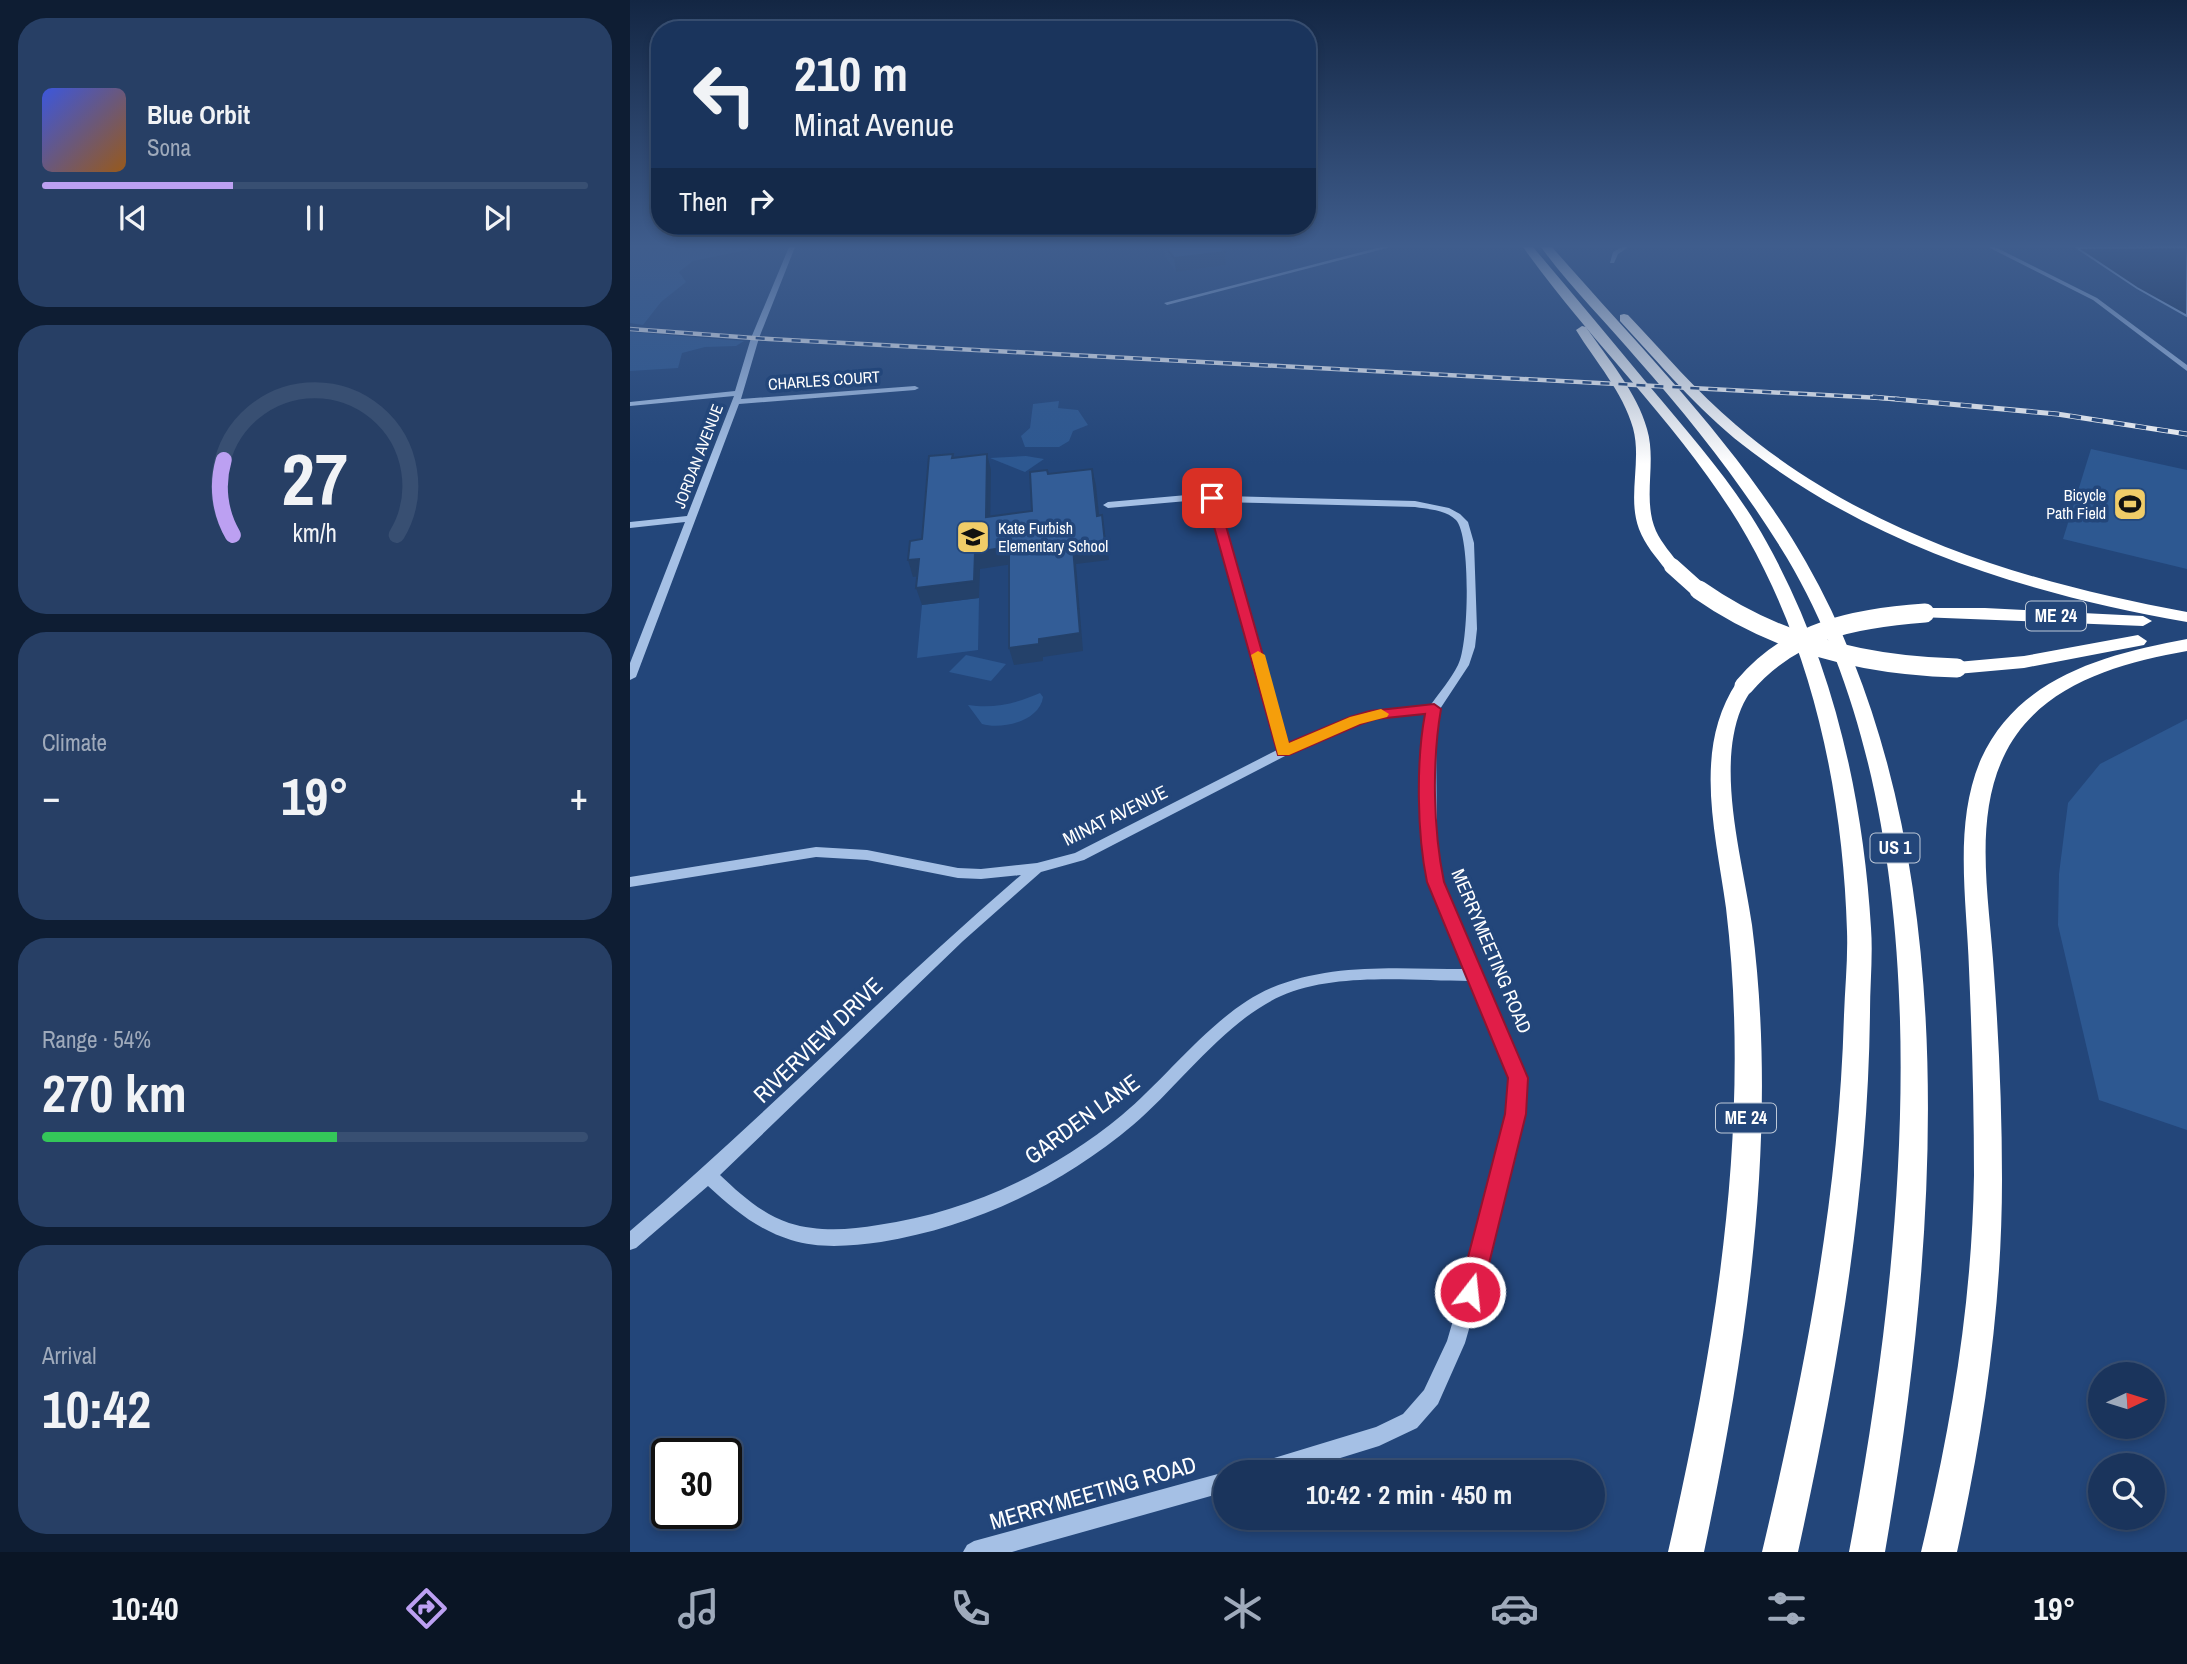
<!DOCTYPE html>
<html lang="en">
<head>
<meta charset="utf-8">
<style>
  body { margin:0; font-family:"Archivo Narrow",sans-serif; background:#273f65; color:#f1f3f6; height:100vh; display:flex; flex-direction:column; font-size:26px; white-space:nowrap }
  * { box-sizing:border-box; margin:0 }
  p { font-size:23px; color:#9faabb }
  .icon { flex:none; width:38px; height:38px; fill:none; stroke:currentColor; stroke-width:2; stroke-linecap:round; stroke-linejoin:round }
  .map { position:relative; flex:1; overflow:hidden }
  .sheet { display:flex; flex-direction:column; gap:18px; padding:18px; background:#0e1d33; width:630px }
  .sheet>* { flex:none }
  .hud { position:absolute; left:21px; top:21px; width:665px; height:214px; border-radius:28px; box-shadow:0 4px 10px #0003,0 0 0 2px #384f72; background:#1a345c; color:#f1f3f6; overflow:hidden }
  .needle { width:46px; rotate:86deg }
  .tools { position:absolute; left:1458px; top:1362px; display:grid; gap:14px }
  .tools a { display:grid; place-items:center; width:77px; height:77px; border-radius:50%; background:#1a345c; box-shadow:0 4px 10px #0003,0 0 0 2px #384f72; font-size:35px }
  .speed { position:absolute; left:21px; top:1438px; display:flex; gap:14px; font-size:35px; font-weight:700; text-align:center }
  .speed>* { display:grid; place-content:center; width:91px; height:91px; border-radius:50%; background:#1a345c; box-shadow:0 4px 10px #0003,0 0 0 2px #384f72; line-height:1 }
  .speed .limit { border:4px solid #111; border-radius:10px; background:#fff; color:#111 }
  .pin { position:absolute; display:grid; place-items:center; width:60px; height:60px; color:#fff; margin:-30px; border-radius:14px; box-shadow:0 4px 10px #0006 }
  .me { position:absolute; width:77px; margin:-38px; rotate:16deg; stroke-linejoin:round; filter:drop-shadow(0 0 5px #0008) }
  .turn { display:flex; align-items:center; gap:24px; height:147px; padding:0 28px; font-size:32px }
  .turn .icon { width:91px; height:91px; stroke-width:2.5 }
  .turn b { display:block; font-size:49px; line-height:60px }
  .then { display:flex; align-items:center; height:66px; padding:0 28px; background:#0003; gap:14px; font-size:26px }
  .big { font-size:52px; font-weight:700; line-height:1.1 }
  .sheet .tile { flex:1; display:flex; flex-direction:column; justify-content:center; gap:10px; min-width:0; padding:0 24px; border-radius:28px; background:#273f65 }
  .sheet .dial { align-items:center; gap:0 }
  .dial svg { height:182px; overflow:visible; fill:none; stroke:#384f72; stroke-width:7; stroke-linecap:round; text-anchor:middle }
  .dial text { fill:#f1f3f6; stroke:none }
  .song { display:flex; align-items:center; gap:21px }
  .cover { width:84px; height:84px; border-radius:10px; background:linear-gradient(135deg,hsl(230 70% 55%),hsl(30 70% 35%)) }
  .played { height:7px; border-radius:4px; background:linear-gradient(90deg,#bca0f2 35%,#384f72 35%) }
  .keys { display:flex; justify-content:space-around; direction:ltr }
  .heat { display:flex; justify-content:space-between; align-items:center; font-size:38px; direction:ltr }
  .charge { height:10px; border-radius:5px; background:linear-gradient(90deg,#34c759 54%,#384f72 0) }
  .trip { position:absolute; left:583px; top:1460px; width:392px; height:70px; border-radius:35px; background:#1a345c; box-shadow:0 4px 10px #0003,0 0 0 2px #384f72; font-weight:700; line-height:70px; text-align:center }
  .tab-bar { display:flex; height:112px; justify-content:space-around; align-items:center; background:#0a1525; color:#9faabb }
  .tab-bar .icon { width:49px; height:49px }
  .tab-bar .on { color:#bca0f2 }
  .tab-bar b { font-size:32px; color:#f1f3f6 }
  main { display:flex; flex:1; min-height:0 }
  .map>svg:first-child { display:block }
  .green { fill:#2d5891 }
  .water { fill:#18325a; stroke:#99bae6; stroke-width:2 }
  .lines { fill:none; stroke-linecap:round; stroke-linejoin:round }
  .minor { fill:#a5c0e5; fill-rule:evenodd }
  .highway { fill:#fff; fill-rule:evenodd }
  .rail-far1-casing { stroke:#fff; stroke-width:4.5 }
  .rail-casing { stroke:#fff; stroke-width:5 }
  .rail-far1 { stroke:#23467a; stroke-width:2.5; stroke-dasharray:9; stroke-linecap:butt }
  .rail { stroke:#23467a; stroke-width:3.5; stroke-dasharray:11; stroke-linecap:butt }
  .highway-bridge-far1 { stroke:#fff; stroke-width:16 }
  .highway-bridge { stroke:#fff; stroke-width:19 }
  .wall { fill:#2c5082 }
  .shaded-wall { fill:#24416a }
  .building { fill:#335d97; stroke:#24416a; stroke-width:2 }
  .route { fill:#e11d48; stroke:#92132f; stroke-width:2 }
  .slow { fill:#f59e0b }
  .labels { text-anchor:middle; stroke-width:7; stroke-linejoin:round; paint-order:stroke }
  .far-street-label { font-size:16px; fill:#fff; stroke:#23467a }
  .far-poi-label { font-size:16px; fill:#fff; stroke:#23467a; text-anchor:end }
  .shield { fill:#23467a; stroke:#bdc8d7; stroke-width:2 }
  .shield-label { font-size:18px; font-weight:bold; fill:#fff }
  .street-label { font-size:19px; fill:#fff; stroke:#23467a }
  .near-street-label { font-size:23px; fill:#fff; stroke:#23467a }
</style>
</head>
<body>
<main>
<section class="sheet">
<div class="tile">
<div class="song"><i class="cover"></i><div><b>Blue Orbit</b><p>Sona</p></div></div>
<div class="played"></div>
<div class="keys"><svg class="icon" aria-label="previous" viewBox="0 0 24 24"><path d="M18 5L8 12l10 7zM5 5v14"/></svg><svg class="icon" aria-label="pause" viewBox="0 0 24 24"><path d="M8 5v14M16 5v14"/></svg><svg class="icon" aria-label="next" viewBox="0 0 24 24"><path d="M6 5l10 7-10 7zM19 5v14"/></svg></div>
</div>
<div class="tile dial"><svg viewBox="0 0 100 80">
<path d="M14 69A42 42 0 1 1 86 69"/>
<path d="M14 69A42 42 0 0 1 10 36" stroke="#bca0f2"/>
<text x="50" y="56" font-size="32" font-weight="700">27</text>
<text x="50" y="72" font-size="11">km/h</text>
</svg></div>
<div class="tile"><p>Climate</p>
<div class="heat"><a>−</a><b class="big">19°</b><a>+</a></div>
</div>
<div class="tile"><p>Range · 54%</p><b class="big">270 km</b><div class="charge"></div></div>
<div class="tile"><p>Arrival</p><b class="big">10:42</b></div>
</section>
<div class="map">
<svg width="1557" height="1552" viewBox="0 0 1557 1552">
  <rect width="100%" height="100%" fill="#23467a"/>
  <g class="green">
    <path d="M 0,247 L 116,247 L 117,250 L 63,261 L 49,272 L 56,282 L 31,302 L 13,325 L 0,323 Z"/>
    <path d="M 0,332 L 114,341 L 106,346 L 75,347 L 52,353 L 48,368 L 0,371 Z"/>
    <path d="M 429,401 L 428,408 L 448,410 L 458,425 L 443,431 L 439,441 L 429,447 L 395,447 L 391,436 L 400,428 L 403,404 Z"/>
    <path d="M 1461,449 L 1557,470 L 1557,569 L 1433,539 Z"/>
    <path d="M 396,456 L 414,459 L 395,472 L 360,458 Z"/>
    <path d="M 349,598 L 348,650 L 287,658 L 292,605 Z"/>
    <path d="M 336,655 L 376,664 L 361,681 L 319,672 Z"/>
    <path d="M 410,693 L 413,697 C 410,721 372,730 352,724 L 338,705 C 365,709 387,703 410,693 Z"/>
    <path d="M 1557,719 L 1557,1130 L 1469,1100 L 1428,925 L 1429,874 L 1438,803 L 1470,764 Z"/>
  </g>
  <path class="water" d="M 1557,247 L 1557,316 L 1507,288 L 1447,248 Z"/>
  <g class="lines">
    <g class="minor">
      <path d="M 159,247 L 165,247 L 129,338 L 111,399 L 285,386 L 289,388 L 285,390 L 109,404 L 6,677 L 0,680 L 0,663 L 55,522 L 0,528 L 0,522 L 57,516 L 104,396 L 0,406 L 0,402 L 105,391 L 121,338 Z"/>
      <path d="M 751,247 L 761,247 L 537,305 L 534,303 Z"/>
      <path d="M 992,247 L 999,247 L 988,254 L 984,263 L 980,263 L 983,252 Z"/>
      <path d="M 1358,247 L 1365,247 L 1467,298 L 1557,365 L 1557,371 L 1463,300 Z"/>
      <path d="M 557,495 L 785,501 L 819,508 L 830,514 L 838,522 L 844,543 L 847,629 L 845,647 L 839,665 L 810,709 L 806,731 L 807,854 L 813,882 L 823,909 L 891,1061 L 896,1078 L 893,1114 L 864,1242 L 835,1343 L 808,1404 L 787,1428 L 749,1446 L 665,1472 L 621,1472 L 624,1465 L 631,1462 L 746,1427 L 773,1414 L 794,1390 L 817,1341 L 846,1242 L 877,1114 L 880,1078 L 875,1061 L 840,981 C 782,981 706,972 651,996 C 595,1021 550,1085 503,1125 C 432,1185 344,1227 251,1242 C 221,1246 190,1249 161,1240 C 128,1230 103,1209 78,1186 L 6,1248 L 0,1250 L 0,1231 C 134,1117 257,990 391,875 L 351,879 L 328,878 L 237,860 L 186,857 L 0,887 L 0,877 L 186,847 L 237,850 L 328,868 L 351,869 L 407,863 L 445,853 L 647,750 L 578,501 L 557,501 L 478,508 L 473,505 L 478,502 ZM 588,502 L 785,507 C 798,509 816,510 826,520 C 841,536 839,645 828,665 C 821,679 809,693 800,706 L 742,711 L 702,725 L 657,745 ZM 797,713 L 794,731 L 793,854 L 799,882 L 835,969 C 771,969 702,962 641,988 C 585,1012 539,1076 492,1115 C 422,1173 338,1212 248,1225 C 219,1230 188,1232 159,1223 C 132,1214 110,1194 90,1175 L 333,941 L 411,872 L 454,860 L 657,755 L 710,731 L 747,718 Z"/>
      <path d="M 595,1472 L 595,1492 L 382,1552 L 333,1552 L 337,1545 L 344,1541 Z"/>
    </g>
    <g class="highway">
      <path d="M 893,247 L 903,247 C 943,294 982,341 1021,388 C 1062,437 1105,485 1136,541 C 1202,659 1233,794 1241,928 C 1243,956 1240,984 1240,1012 C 1238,1196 1207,1374 1168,1552 L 1132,1552 C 1174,1375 1209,1198 1214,1015 C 1215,987 1218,959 1217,931 C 1213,796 1184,655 1117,537 C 1056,430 963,346 893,247 Z"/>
      <path d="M 911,247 L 922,247 C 1010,348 1109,445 1176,562 C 1339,848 1309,1239 1255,1552 L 1219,1552 C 1276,1251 1320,833 1157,558 C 1114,487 1063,422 1008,360 C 976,322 939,286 911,247 Z"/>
      <path d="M 994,314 L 998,315 C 1034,353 1067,392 1106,425 C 1232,533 1397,583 1557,612 L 1557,622 C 1398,594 1242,546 1113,445 C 1067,409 1029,363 990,321 L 990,315 Z"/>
      <path d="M 952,326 L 956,327 C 978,359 1007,392 1017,429 C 1027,462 1012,499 1026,531 C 1032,544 1042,554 1050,566 L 1048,570 L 1036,570 C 1026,557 1015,545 1009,529 C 997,497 1012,461 1003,428 C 993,392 965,361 946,330 Z"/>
      <path d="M 1295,608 L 1355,608 L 1513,616 L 1522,621 L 1513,626 L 1289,617 L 1286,613 L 1289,609 Z"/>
      <path d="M 1508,635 L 1517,641 L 1514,645 L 1394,668 L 1327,674 L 1318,668 L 1327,662 L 1394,656 Z"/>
      <path d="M 1557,639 L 1557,651 C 1485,664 1406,686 1373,758 C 1343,823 1360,904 1364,973 C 1369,1042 1372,1110 1372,1179 C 1372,1306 1354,1428 1327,1552 L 1291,1552 C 1321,1427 1342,1304 1344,1175 C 1344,1106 1342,1038 1339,969 C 1337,901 1323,824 1351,759 C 1388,677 1476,654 1557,639 Z"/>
      <path d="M 1114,680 L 1124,686 C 1119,694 1114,701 1111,709 C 1086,771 1113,861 1122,925 C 1149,1134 1117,1347 1074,1552 L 1038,1552 C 1086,1342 1122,1124 1096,908 C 1086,834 1062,749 1107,682 Z"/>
    </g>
    <g class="rail-far1-casing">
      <path id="rail-far1" d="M 0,329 L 139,339 L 1269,399"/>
    </g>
    <g class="rail-casing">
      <path id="rail" d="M 1243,397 L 1427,414 L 1557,434"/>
    </g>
    <use href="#rail-far1" class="rail-far1"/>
    <use href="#rail" class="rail"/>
    <path class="highway-bridge-far1" d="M 1042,566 L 1071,592"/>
    <g class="highway-bridge">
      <path d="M 1069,590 C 1146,644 1234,666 1327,668"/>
      <path d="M 1114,686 C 1161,630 1225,618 1295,613"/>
    </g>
  </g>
  <g class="wall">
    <path d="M 534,247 L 591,247 L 596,265 L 546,272 L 535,256 Z"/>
    <path d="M 633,247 L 654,247 L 634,249 Z"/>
  </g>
  <g class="shaded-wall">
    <path d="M 595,252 L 596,265 L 546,272 L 544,258 Z"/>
    <path d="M 357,454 L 361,470 L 360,533 L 356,517 Z"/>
    <path d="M 462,469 L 466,485 L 471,533 L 467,516 Z"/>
    <path d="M 472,515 L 479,560 L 446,564 L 453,651 L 413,657 L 413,661 L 384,665 L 379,648 L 409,639 L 443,547 Z"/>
    <path d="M 379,547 L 383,564 L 350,569 L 349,598 L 292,605 L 286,588 L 345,552 Z"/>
    <path d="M 289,559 L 294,575 L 283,577 L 278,560 Z"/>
  </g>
  <g class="building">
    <path d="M 536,247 L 591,247 L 595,252 L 544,258 Z"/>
    <path d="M 323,454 L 322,458 L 357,454 L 356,517 L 402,511 L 400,472 L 417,470 L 418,474 L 462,469 L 467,516 L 472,515 L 475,543 L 443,547 L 450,633 L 409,639 L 409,644 L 379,648 L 379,547 L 345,552 L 344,581 L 286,588 L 289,559 L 278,560 L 280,541 L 292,539 L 299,456 Z"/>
  </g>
  <linearGradient id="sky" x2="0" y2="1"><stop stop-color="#132643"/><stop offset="0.53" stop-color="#3f5d8d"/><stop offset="1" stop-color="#3f5d8d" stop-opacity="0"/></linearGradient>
  <rect width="1557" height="464" fill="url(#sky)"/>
  <path class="route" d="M 582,495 L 588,498 L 658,743 L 720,717 L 740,711 L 804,704 L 811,709 C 802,761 803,829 814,882 L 898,1078 L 896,1114 L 852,1292 L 849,1301 L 840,1304 L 832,1301 L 829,1292 L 875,1114 L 878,1078 L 797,882 C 787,834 786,762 795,714 L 746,719 L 731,724 L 659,755 L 648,755 L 576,498 Z"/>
  <path class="slow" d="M 628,651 L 635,655 L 659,743 L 720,717 L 751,709 L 759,714 L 757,717 L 730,724 L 659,755 L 648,755 L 621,655 Z"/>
  <defs>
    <g id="stadium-square" transform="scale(1.75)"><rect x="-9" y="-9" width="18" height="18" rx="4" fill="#f0cc68" stroke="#23467a"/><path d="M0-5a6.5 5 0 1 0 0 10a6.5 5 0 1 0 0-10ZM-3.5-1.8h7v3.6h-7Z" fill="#111"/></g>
    <g id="school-square" transform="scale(1.75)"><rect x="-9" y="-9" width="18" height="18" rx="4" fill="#f0cc68" stroke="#23467a"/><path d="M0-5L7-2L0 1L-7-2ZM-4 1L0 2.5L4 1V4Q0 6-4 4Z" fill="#111"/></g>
  </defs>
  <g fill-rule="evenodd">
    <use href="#stadium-square" x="1500" y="504"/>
    <use href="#school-square" x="343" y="537"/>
  </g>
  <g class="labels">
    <g class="far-street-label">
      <text transform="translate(194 380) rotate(-4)" y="6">CHARLES COURT</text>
      <text transform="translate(68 456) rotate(-69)" y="6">JORDAN AVENUE</text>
    </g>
    <g class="far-poi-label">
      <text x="1476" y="501">Bicycle<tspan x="1476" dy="18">Path Field</tspan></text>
      <text x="368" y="534" text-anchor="start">Kate Furbish<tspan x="368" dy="18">Elementary School</tspan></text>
    </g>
    <g class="shield">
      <rect x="1396" y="601.5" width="60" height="29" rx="5"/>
      <rect x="1240.5" y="833.5" width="49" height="29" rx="5"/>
      <rect x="1086" y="1103.5" width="60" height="29" rx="5"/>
    </g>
    <g class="shield-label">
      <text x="1426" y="622">ME 24</text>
      <text x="1265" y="854">US 1</text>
      <text x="1116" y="1124">ME 24</text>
    </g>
    <g class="street-label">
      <text transform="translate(485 815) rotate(-26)" y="7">MINAT AVENUE</text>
      <text transform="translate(862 951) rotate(67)" y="7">MERRYMEETING ROAD</text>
    </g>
    <g class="near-street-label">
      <text transform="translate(188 1040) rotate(-44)" y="8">RIVERVIEW DRIVE</text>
      <text transform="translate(452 1119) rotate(-36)" y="8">GARDEN LANE</text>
      <text transform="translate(463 1493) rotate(-16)" y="8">MERRYMEETING ROAD</text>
    </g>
  </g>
</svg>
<div class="tools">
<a><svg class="needle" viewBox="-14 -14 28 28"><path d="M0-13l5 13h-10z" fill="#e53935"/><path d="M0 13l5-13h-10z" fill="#9faabb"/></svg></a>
<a><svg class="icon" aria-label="search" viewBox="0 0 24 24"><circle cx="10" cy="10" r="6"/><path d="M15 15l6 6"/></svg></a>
</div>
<div class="speed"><div class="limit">30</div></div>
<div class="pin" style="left:582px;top:498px;background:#d93025"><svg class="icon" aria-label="arrive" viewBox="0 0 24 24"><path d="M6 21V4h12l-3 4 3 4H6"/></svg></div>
<svg class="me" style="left:840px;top:1292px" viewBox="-20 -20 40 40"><circle r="17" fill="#e11d48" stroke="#fff" stroke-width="3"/><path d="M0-11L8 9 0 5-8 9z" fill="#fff"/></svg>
<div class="trip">10:42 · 2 min · 450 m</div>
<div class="hud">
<div class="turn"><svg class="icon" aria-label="left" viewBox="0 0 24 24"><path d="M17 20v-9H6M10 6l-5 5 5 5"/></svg><div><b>210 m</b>Minat Avenue</div></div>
<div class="then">Then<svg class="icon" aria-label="right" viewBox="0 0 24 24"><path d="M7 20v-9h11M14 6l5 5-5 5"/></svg></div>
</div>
</div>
</main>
<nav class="tab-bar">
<b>10:40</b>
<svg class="icon on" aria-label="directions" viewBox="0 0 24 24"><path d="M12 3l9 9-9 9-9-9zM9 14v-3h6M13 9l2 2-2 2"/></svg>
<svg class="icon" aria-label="music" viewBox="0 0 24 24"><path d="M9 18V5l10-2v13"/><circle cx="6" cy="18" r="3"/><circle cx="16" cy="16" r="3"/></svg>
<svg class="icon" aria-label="phone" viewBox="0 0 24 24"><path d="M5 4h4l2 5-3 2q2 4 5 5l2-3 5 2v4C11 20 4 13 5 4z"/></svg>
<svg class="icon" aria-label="climate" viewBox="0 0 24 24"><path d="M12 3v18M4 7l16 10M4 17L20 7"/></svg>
<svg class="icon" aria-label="car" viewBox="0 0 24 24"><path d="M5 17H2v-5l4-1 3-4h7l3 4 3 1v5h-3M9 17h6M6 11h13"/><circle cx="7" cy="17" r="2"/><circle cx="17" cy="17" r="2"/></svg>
<svg class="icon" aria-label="filters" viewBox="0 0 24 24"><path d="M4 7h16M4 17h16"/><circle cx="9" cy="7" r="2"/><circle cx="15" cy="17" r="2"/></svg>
<b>19°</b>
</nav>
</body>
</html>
